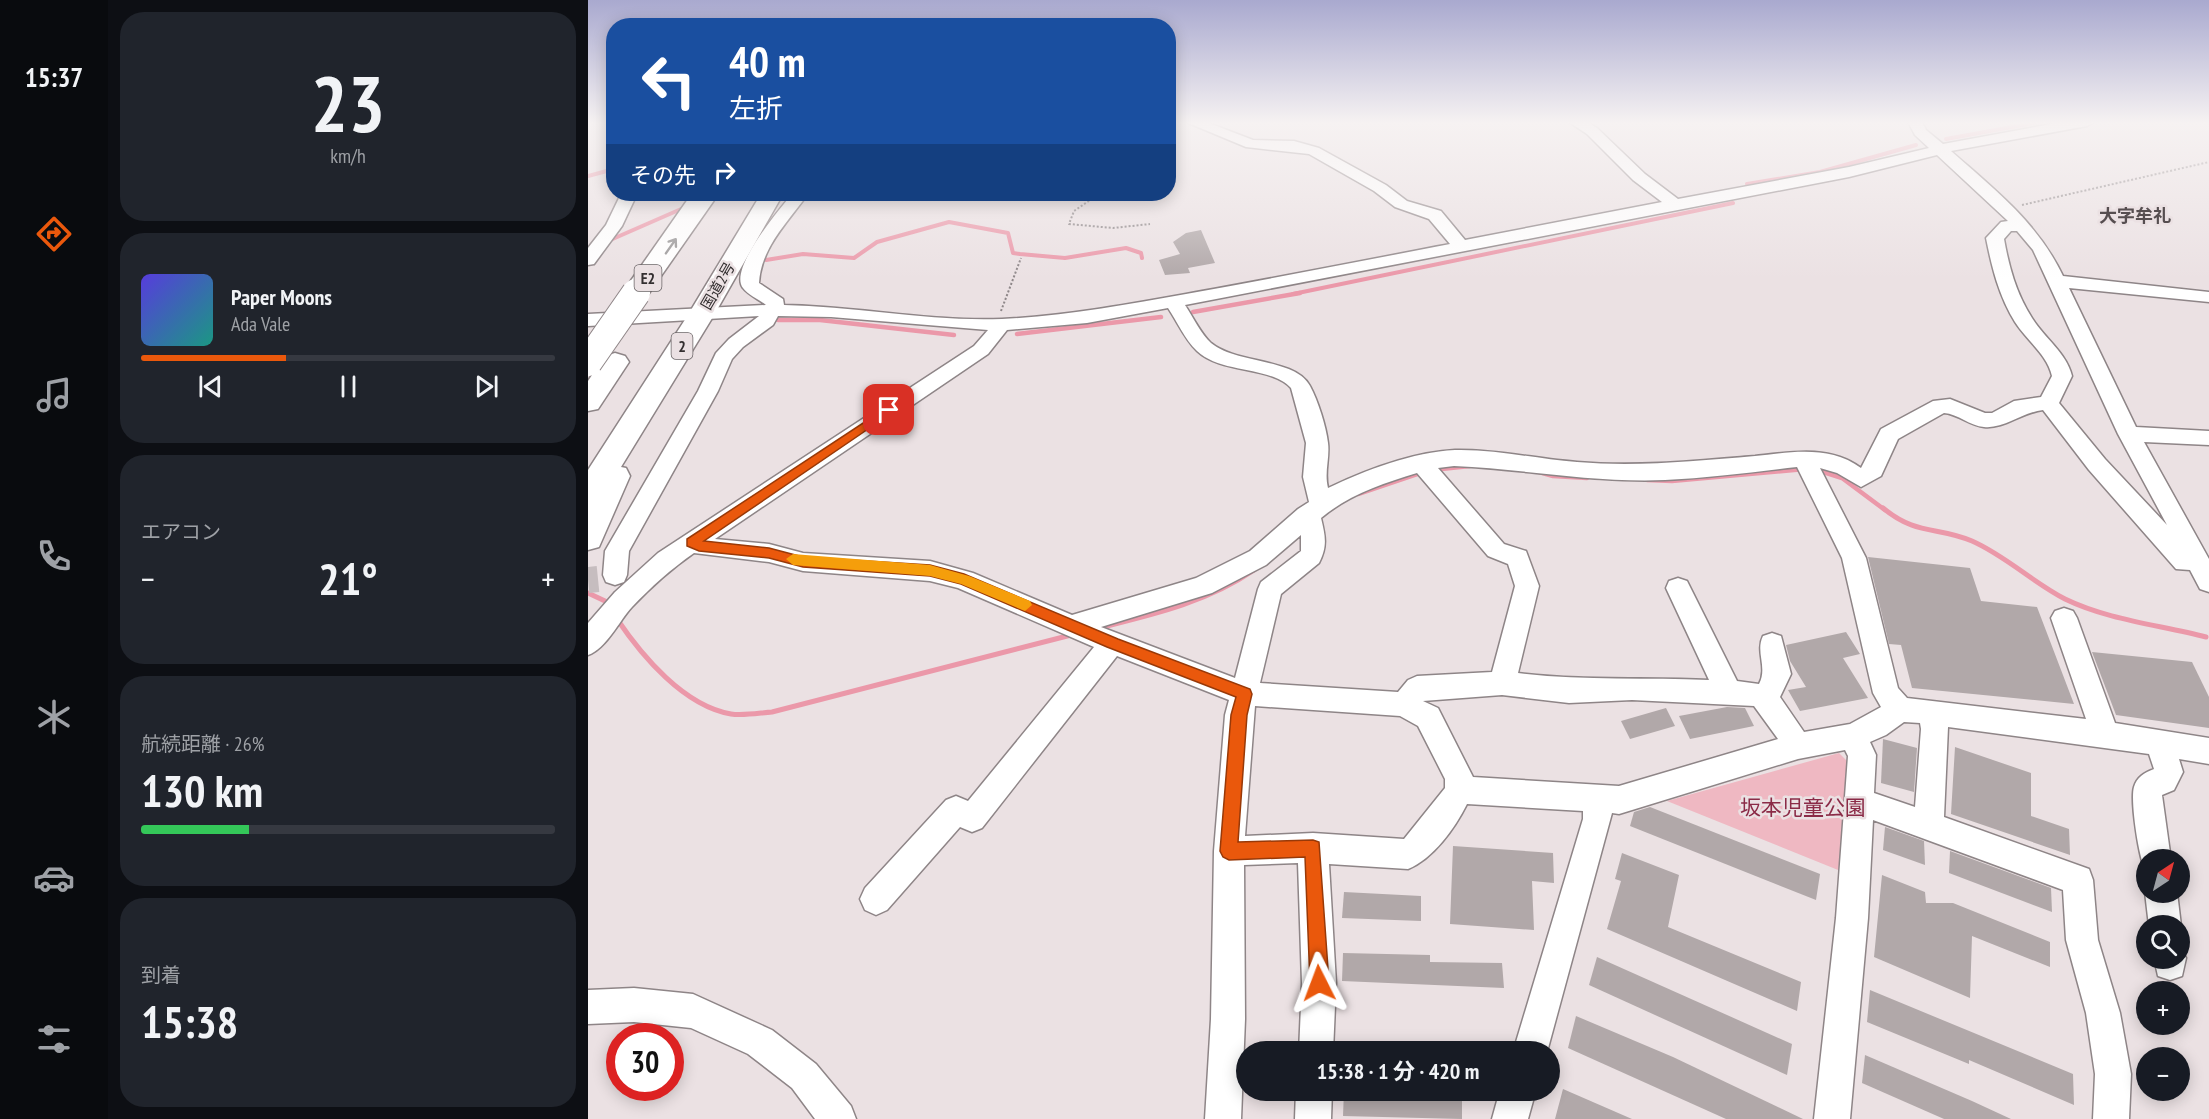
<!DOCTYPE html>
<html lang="ja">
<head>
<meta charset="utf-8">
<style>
  body { margin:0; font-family:"PT Sans Narrow","Noto Sans JP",sans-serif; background:#20242c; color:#f1f3f6; height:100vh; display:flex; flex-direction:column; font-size:22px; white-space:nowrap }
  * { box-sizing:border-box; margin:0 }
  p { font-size:20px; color:#9ea1a6 }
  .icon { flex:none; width:33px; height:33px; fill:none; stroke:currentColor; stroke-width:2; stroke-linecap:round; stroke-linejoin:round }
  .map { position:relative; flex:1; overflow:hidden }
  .side { display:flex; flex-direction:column; gap:12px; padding:12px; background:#0d0f14; width:480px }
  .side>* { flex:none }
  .hud { position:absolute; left:18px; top:18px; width:570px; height:183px; border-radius:24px; box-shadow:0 3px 15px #0003; background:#1a4fa0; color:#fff; overflow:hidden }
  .needle { width:39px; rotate:36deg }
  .tools { position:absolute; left:1548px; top:849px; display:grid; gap:12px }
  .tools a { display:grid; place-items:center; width:54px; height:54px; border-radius:50%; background:#171b24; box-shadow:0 3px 15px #0003; font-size:30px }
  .speed { position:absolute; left:18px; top:1023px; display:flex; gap:12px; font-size:30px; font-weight:700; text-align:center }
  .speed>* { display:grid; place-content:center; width:78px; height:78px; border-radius:50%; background:#171b24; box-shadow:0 3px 15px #0003; line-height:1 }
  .speed .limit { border:9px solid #d22; background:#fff; color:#111 }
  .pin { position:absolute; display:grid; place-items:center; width:51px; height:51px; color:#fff; margin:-26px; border-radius:12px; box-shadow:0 3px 9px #0006 }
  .me { position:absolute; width:66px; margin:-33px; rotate:357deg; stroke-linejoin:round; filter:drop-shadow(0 0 4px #0008) }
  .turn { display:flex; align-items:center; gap:21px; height:126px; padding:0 24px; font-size:27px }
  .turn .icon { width:78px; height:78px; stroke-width:2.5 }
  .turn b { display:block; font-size:42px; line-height:51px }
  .then { display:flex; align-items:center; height:57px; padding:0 24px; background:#0003; gap:12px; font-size:22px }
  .big { font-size:45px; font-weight:700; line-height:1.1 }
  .side .widget { flex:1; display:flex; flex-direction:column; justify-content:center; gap:9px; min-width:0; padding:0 21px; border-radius:24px; background:#20242c }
  .side .dial { align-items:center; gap:0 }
  .dial b { font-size:78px; line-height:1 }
  .song { display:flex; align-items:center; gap:18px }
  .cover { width:72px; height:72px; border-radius:9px; background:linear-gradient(135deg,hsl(250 70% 55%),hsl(170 70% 35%)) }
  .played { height:6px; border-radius:3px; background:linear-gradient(90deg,#ea580c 35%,#363941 35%) }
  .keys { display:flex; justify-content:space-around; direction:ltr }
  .heat { display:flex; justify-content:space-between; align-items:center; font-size:33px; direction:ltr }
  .charge { height:9px; border-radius:4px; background:linear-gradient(90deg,#34c759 26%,#363941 0) }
  .trip { position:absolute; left:648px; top:1041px; width:324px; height:60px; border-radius:30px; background:#171b24; box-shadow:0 3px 15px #0003; font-weight:700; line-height:60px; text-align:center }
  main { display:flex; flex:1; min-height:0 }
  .menu { display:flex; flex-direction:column; width:108px; justify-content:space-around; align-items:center; background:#090b0e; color:#9ea1a6 }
  .menu .icon { width:42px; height:42px }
  .menu .selected { color:#ea580c }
  .menu b { font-size:27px; color:#f1f3f6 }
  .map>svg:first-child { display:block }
  .green { fill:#efb8c2 }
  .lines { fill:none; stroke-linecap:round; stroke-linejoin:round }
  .stream-far2 { stroke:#eb98a9; stroke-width:4 }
  .stream-far1 { stroke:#eb98a9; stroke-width:4.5 }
  .stream { stroke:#eb98a9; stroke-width:5 }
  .building { fill:#b1a8a9 }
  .minor-tunnel { stroke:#c6bdbf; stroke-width:26; stroke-dasharray:26 13; stroke-linecap:butt }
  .minor-casing { stroke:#8e8587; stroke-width:3 }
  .highway-casing { stroke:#8e8587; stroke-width:3 }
  .path { stroke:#8e8789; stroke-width:2; stroke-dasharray:2 2; stroke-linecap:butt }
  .minor { fill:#fff; fill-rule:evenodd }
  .highway { fill:#fff; fill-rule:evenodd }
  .highway-bridge-far1-casing { stroke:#8e8587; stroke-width:25; stroke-linecap:butt }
  .highway-bridge-casing { stroke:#8e8587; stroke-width:30; stroke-linecap:butt }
  .highway-bridge-far1 { stroke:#fff; stroke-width:22 }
  .highway-bridge { stroke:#fff; stroke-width:28 }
  .oneway { stroke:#999798 }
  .route { fill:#ea580c; stroke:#983908; stroke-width:1.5 }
  .slow { fill:#f59e0b }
  .labels { text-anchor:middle; stroke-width:5; stroke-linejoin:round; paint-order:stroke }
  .far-street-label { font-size:15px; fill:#332f30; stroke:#ebe1e3 }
  .shield { fill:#ebe1e3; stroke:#6a6466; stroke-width:1.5 }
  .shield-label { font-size:16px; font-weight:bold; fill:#332f30 }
  .far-quarter-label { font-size:18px; font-weight:bold; fill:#564e50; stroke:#ebe1e3 }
  .near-park-label { font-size:21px; fill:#8b2b47; stroke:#ebe1e3 }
</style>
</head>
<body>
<main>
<nav class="menu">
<b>15:37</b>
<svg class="icon selected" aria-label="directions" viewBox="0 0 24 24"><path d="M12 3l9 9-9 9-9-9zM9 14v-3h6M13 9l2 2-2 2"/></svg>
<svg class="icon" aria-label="music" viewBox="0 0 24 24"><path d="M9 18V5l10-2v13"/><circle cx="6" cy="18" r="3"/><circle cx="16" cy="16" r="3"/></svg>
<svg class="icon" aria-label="phone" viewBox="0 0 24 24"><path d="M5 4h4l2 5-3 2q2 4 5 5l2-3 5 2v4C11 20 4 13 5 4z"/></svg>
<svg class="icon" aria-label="climate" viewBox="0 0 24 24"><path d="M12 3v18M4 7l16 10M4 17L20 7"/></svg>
<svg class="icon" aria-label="car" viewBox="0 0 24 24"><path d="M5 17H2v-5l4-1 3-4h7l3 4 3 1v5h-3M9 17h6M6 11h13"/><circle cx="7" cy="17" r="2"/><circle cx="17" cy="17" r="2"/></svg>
<svg class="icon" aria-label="filters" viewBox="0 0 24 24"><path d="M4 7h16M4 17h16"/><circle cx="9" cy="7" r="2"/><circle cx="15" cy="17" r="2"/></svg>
</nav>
<section class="side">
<div class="widget dial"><b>23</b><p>km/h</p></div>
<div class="widget">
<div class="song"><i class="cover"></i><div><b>Paper Moons</b><p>Ada Vale</p></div></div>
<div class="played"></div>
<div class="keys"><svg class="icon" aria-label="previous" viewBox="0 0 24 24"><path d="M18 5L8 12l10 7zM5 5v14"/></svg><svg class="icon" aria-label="pause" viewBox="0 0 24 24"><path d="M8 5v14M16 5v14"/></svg><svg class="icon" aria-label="next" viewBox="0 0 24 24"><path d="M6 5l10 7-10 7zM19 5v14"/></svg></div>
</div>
<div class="widget"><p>エアコン</p>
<div class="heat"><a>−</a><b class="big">21°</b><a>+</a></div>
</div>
<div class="widget"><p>航続距離 · 26%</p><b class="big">130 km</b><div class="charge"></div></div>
<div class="widget"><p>到着</p><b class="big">15:38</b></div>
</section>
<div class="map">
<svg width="1621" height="1119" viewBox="0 0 1621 1119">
  <rect width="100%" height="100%" fill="#ebe1e3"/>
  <path class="green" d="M 1251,753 L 1263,765 L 1255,872 L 1079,801 Z"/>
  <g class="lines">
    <g class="stream-far2">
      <path d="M 1358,139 L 1452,122"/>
      <path d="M 0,176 L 26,169"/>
      <path d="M 1159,184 L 1232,172 L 1328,145"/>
      <path d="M 20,241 L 100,206"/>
      <path d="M 178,260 L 215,254 L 266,258 L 289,242 L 361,222 L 420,233 L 425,253 L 432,254 L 477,258 L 538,248 L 553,253 L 554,258"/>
      <path d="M 705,294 L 1145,203"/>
    </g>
    <g class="stream-far1">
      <path d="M 605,312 L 712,293"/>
      <path d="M 190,320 L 232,320 L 366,335"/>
      <path d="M 429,334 L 573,317"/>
      <path d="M 1226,469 L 1254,478 L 1297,510"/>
      <path d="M 844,470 L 882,466"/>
      <path d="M 951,472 L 965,476 L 999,478"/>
      <path d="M 1059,480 L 1084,481 L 1217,469"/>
      <path d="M 770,494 L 835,472"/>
    </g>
    <g class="stream">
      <path d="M 1295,508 C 1329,536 1349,526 1384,541 C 1418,556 1444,582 1477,599 C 1520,620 1572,625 1618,637"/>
      <path d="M 0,593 L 17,601 L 21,606"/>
      <path d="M 29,619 C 54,656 96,706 143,714 C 155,716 171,713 184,712 L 487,634"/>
      <path d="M 507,629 C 563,615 618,603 666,570"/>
    </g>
  </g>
  <g class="building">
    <path d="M 613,230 L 627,263 L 600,268 L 602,273 L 577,275 L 571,260 L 592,254 L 585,242 L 598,233 Z"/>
    <path d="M 1280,557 L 1382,568 L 1393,601 L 1449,607 L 1486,704 L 1324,688 L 1313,645 L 1301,644 Z"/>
    <path d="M 1258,632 L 1272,654 L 1255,658 L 1280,698 L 1212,711 L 1200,690 L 1218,687 L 1202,661 L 1198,645 Z"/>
    <path d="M 1504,652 L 1604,662 L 1621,697 L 1621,728 L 1528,715 Z"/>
    <path d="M 1139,707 L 1157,708 L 1166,726 L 1102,739 L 1091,716 Z"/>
    <path d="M 1078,708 L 1087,726 L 1042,739 L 1033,721 Z"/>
    <path d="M 1295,739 L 1329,748 L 1326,792 L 1293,783 Z"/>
    <path d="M 1367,747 L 1443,773 L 1443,816 L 1481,829 L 1482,855 L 1363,814 Z"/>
    <path d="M 1062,807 L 1232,874 L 1228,900 L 1042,826 L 1046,812 Z"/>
    <path d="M 1297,827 L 1336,841 L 1337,865 L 1295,850 Z"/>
    <path d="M 865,846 L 965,853 L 966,883 L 944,881 L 946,930 L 862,924 Z"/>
    <path d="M 1362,851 L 1463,888 L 1464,912 L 1361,873 Z"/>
    <path d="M 1034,853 L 1091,875 L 1080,927 L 1213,982 L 1209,1011 L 1019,929 L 1033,881 L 1027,879 Z"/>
    <path d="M 1294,875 L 1337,892 L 1338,903 L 1365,903 L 1462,942 L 1462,967 L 1384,936 L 1382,998 L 1286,957 Z"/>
    <path d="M 756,892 L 833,896 L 833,921 L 754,918 Z"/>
    <path d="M 755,953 L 842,955 L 842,962 L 914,963 L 916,988 L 754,981 Z"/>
    <path d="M 1009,957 L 1204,1044 L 1199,1075 L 1001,985 Z"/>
    <path d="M 1282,990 L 1485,1074 L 1486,1105 L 1381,1060 L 1381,1064 L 1279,1022 Z"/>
    <path d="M 988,1016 L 1085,1057 L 1215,1119 L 1138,1119 L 980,1048 Z"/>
    <path d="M 1277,1055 L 1384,1101 L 1423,1119 L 1356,1119 L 1274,1083 Z"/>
    <path d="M 975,1089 L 1044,1119 L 967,1119 Z"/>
    <path d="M 756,1090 L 874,1092 L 874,1119 L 755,1116 Z"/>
  </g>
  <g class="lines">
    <path class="minor-tunnel" d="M 0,580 L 10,579"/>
    <g class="minor-casing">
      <g id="minor">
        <path d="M 598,122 L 618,122 L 665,140 L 706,141 L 731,148 L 798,185 L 819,201 L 853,211 L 877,240 L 1074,202 L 1045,180 L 999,134 L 981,122 L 999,122 L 1009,128 L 1057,174 L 1090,199 L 1261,167 L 1341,148 L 1327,135 L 1320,122 L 1334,122 L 1338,130 L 1355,144 L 1474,122 L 1506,122 L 1499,126 L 1363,151 C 1408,191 1449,222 1475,276 L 1621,292 L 1621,302 L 1481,288 L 1548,427 L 1621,431 L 1621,445 L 1556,442 L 1621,559 L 1621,592 L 1612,589 L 1602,570 L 1588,569 L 1501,470 L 1455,410 C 1432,413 1417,429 1396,427 C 1382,426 1370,414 1356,413 L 1310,439 L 1293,476 L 1273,487 L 1249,473 L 1232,468 L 1278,558 L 1310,688 L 1319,698 L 1498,719 L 1463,618 L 1467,611 L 1476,608 L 1485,611 L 1489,618 L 1527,723 L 1621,738 L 1621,764 L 1591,759 L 1595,772 L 1586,790 L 1574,795 L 1583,860 L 1558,860 L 1558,871 C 1551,861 1542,800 1546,787 C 1549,777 1556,773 1566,769 L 1561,754 L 1360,727 L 1356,817 L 1501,869 L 1505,880 L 1510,940 L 1532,1013 L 1543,1074 L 1541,1119 L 1505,1119 L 1507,1074 L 1498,1013 L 1478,940 L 1475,890 L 1285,820 L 1280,918 L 1262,1119 L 1226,1119 L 1248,918 L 1260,756 L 1257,750 L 1210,759 L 1031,814 L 1024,813 L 959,1052 L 925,1052 L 995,819 L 995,811 L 879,804 C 867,828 845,859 820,869 L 741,864 L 748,983 L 745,1052 L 711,1052 L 714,983 L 710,863 L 656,865 L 657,1019 L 653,1119 L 617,1119 L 623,1019 L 626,851 L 637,715 L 641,700 L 529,656 L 394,828 L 384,832 L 372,827 L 299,910 L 288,915 L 277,910 L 272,899 L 277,888 L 358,800 L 368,796 L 380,801 L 506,647 L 370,588 L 342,581 L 215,571 L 181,562 L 106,553 C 83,569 63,587 44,607 C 31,621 18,649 0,655 L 0,623 L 27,592 L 70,553 L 386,346 L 400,330 L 243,317 L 190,316 L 185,325 L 155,347 L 144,359 L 130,391 L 41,551 L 39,575 L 36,582 L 27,585 L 18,582 L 15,575 L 17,551 L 110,391 L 128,353 L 141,339 L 171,316 L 0,326 L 0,314 L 178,305 C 172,300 160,295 155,288 C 140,269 192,209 204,194 L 220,194 C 200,222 173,247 171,283 L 195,299 L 196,305 C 268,306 343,322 414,319 C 476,316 537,305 598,294 C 687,278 774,261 862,244 L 841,219 L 807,207 L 786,191 L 721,154 L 658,147 ZM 1349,155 L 1420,221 L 1413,222 L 1398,238 C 1404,268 1411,296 1427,322 C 1439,341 1459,354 1464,376 L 1453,397 L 1426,401 L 1404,413 L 1397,413 L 1362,399 L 1345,401 L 1293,429 L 1273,468 C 1242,445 1203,452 1167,456 C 1108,461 1049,467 989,462 C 948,459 908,449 867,450 C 825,452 778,470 740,488 C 736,472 742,458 740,443 C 738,426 730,401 722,386 C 708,358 648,364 623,343 C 613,334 605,317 597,305 L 1261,177 ZM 1423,231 L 1429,231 L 1445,250 L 1530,434 L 1579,525 L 1517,459 L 1471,403 L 1484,376 C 1478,352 1457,339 1444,318 C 1428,293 1421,267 1416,239 ZM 580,308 C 589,321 597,340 609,351 C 633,374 683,366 703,388 L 718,443 L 715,477 L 721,502 L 710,509 L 662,551 L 608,578 L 484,615 L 385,573 L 342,561 L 215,553 L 181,544 L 127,539 L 400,354 L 419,330 L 499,323 ZM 866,466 C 936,469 1006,483 1077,480 C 1121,478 1165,472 1209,467 L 1254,558 L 1285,693 L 1293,707 L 1262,724 L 1216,732 L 1192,697 L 1203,674 L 1193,636 L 1184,633 L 1175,636 C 1167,652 1180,667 1171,684 L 1149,681 L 1099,581 L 1090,578 L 1081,581 L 1078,588 L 1121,680 C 1057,677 994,681 930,673 L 951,586 L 938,551 L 916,544 L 850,468 ZM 829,473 L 900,556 L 920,564 L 927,586 L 904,672 L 829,676 L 820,680 L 810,692 L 672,683 L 693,594 L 731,563 C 740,546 737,535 733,518 C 762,494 794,484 829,473 ZM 713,535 L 713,551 L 673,582 L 670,589 L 647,678 L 513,627 L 624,593 L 678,565 ZM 914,695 L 981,703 L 1044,700 L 1166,706 L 1190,739 L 1031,786 L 885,777 L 850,708 L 835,701 ZM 667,706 L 812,716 L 830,726 L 857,779 L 857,788 L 816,839 L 725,833 L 657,836 ZM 1316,722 L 1332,723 L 1333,729 L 1327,807 L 1286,793 L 1288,755 L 1282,742 L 1298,735 Z"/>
        <path d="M 33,194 L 49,194 L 34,226 L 6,264 L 0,265 L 0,248 L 18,225 Z"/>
        <path d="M 1558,889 L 1558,892 L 1589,892 L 1593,926 L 1592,930 L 1592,926 L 1561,926 L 1557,892 Z"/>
        <path d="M 1592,946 L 1598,958 L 1594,976 L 1582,980 L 1570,976 L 1566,958 L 1592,958 Z"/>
        <path d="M 46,988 L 105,994 L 184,1030 L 228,1064 L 263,1106 L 268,1119 L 227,1119 L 204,1088 L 160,1054 L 103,1028 L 46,1022 L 0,1024 L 0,990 Z"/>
        <path d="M 708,1090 L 744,1090 L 743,1119 L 707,1119 Z"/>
        <path d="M 912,1090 L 948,1090 L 940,1119 L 904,1119 Z"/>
      </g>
    </g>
    <g class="highway-casing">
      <g id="highway">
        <path d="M 173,194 L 195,194 L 126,315 L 33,467 L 38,468 L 42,476 L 11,547 L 0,550 L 0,470 L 100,315 Z"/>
        <path d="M 27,353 L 37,356 L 41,362 L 10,409 L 0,411 L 0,381 L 17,356 Z"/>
      </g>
    </g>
    <g class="path">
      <path d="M 511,194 L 486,211 L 481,224 L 525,228 L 562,224"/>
      <path d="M 1434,205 L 1621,162"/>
      <path d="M 413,311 L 433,258"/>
    </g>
    <use href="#minor" class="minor"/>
    <use href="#highway" class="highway"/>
    <g class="highway-bridge-far1-casing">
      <path id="highway-bridge-far1" d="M 47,294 L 117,194"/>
    </g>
    <g class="highway-bridge-casing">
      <path id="highway-bridge" d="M 0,362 L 48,293"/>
    </g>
    <use href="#highway-bridge-far1" class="highway-bridge-far1"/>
    <use href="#highway-bridge" class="highway-bridge"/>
  </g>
  <defs><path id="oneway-shaft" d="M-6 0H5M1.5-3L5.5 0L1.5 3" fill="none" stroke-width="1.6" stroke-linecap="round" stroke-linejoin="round" transform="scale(1.5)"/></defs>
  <use class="oneway" href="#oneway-shaft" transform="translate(83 246) rotate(-55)"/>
  <linearGradient id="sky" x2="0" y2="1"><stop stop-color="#a9a9cf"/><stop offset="0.44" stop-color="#f6f2f2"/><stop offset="1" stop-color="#f6f2f2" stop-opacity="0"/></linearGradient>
  <rect width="1621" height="279" fill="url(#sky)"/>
  <path class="route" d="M 301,406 L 307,410 L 305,412 L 116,541 L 181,548 L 215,557 L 342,565 L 376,574 L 530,639 L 662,689 L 664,694 L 659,715 L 650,842 L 725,840 L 731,842 L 741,983 L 738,990 L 731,993 L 725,990 L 722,983 L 717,857 L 641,860 L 635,857 L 632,851 L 643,715 L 648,697 L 519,647 L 373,584 L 342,576 L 215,567 L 181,558 L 111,551 L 99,546 L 99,539 Z"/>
  <path class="slow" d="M 205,554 L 342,565 L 381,576 L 442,601 L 444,605 L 437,611 L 373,584 L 342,576 L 205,565 L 198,559 Z"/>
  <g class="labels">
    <g class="far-street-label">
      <text transform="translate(130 286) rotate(-60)" y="5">国道2号</text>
    </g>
    <g class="shield">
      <rect x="46.5" y="265" width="27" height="26" rx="4.5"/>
      <rect x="83.5" y="333" width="21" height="26" rx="4.5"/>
    </g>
    <g class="shield-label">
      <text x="60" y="284">E2</text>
      <text x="94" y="352">2</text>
    </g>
    <g class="far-quarter-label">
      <text x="1547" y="222">大字牟礼</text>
    </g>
    <g class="near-park-label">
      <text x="1215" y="815">坂本児童公園</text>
    </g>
  </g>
</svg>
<div class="tools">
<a><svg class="needle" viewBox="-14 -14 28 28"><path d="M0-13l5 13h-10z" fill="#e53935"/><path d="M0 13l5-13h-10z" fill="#9ea1a6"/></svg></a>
<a><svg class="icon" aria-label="search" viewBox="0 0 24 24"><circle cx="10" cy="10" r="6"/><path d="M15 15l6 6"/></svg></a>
<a>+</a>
<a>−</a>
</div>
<div class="speed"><div class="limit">30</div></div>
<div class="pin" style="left:301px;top:410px;background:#d93025"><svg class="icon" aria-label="arrive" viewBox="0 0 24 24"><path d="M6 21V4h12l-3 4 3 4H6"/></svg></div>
<svg class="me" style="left:731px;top:983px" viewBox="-20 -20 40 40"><path d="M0-17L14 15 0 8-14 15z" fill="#ea580c" stroke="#fff" stroke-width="4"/></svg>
<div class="trip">15:38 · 1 分 · 420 m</div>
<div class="hud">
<div class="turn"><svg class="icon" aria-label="left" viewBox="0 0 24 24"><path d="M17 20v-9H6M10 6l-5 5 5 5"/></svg><div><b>40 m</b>左折</div></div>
<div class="then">その先<svg class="icon" aria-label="right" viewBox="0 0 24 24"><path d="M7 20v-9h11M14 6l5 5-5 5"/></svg></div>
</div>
</div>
</main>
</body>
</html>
